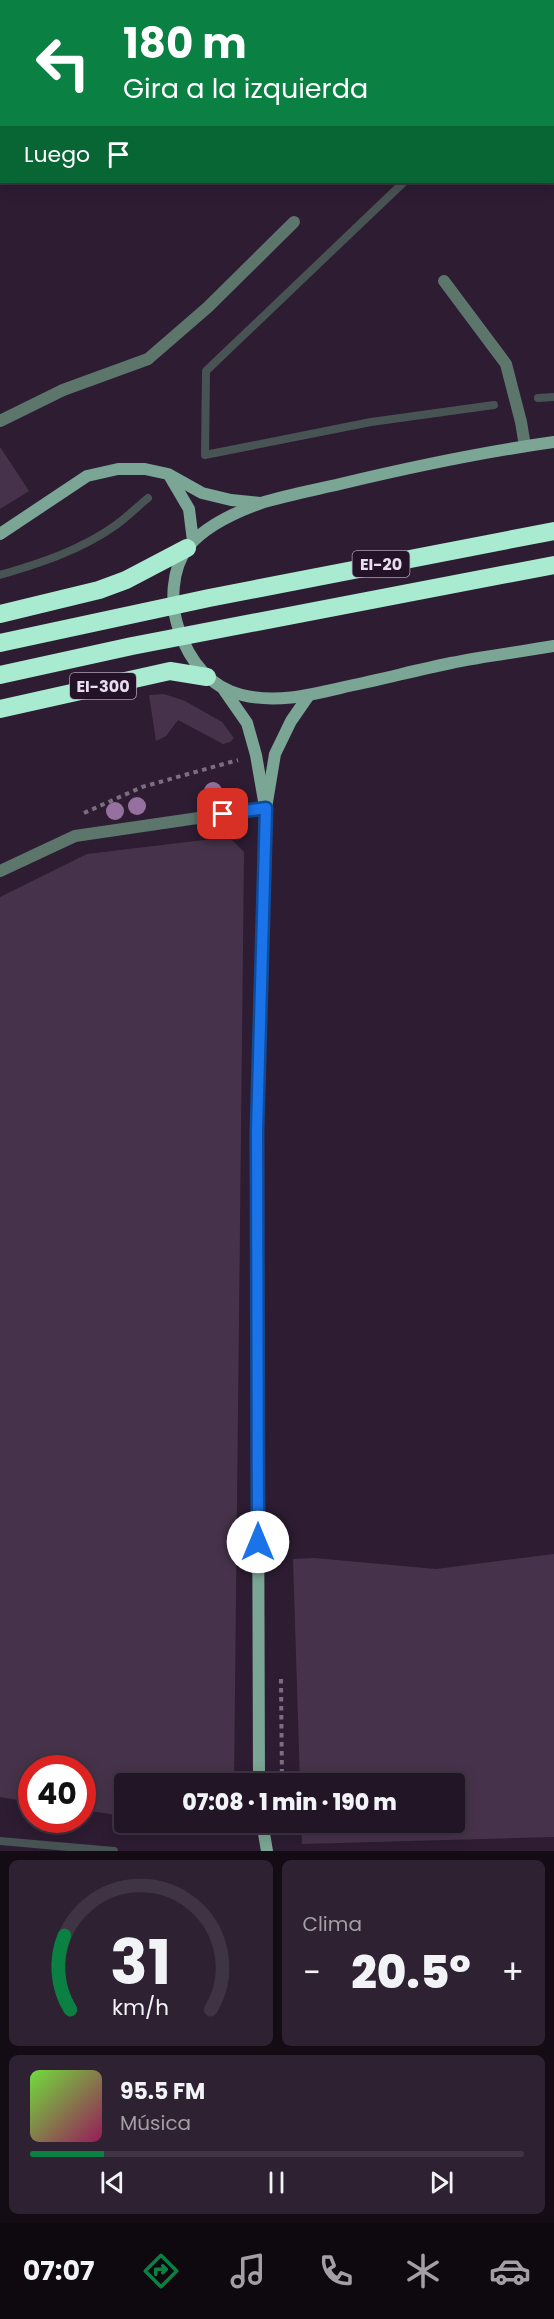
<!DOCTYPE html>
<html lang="es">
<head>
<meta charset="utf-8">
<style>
  body { margin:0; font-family:Poppins,sans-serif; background:#2e2232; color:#f1f3f6; height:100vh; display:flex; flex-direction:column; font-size:22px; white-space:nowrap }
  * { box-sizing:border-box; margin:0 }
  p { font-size:20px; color:#a29fa7 }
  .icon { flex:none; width:33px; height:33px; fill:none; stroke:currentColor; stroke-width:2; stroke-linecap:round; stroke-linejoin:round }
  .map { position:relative; height:1851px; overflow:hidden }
  .drawer { display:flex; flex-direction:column; gap:9px; padding:9px; background:#130c15; flex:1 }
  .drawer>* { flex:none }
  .hud { position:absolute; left:0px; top:0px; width:555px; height:183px; box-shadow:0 3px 15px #0003,0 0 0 2px #3f3443; background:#0b8043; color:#fff; overflow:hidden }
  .speed { position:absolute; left:18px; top:1755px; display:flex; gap:12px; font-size:30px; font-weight:700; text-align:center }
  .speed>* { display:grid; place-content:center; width:78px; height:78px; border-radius:50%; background:#221526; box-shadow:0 3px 15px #0003,0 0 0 2px #3f3443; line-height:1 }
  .speed .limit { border:9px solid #d22; background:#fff; color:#111 }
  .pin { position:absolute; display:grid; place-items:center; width:51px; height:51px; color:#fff; margin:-26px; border-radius:12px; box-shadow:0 3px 9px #0006 }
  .me { position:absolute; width:66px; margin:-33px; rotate:0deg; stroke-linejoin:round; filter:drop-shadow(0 0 4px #0008) }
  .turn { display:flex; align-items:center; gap:21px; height:126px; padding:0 24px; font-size:27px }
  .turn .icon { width:78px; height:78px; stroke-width:2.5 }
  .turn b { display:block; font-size:42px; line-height:51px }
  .then { display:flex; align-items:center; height:57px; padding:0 24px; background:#0003; gap:12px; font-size:22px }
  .big { font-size:45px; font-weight:800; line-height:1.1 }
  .drawer .widget { flex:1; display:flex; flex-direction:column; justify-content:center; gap:9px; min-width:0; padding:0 21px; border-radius:9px; background:#2e2232 }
  .drawer .dial { align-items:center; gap:0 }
  .dial svg { height:156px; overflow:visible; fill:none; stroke:#3f3443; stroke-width:7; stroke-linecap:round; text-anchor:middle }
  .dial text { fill:#f1f3f6; stroke:none }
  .song { display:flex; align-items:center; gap:18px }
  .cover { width:72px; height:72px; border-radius:9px; background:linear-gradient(135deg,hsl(100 70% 55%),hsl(330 70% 35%)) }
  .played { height:6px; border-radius:3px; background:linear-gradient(90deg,#0b8043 15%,#3f3443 15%) }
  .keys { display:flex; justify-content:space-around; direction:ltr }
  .heat { display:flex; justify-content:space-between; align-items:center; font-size:33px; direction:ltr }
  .drawer .tiles { flex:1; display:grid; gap:9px; grid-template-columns:1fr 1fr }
  .widget:last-child { grid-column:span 2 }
  .trip { position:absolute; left:114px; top:1773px; width:351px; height:60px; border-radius:6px; background:#221526; box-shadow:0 3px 15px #0003,0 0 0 2px #3f3443; font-weight:800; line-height:60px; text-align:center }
  .menu { display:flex; height:96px; justify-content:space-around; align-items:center; background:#0e080f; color:#a29fa7 }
  .menu .icon { width:42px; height:42px }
  .menu .selected { color:#0b8043 }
  .menu b { font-size:27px; color:#f1f3f6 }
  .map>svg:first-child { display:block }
  .green { fill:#46334b }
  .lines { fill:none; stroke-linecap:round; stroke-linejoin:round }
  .stream { stroke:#485353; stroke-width:8 }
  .path { stroke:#7c6e81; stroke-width:4; stroke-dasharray:4.5 4.5; stroke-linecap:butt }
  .lane { stroke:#5c766b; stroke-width:12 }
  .street { stroke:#5c766b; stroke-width:12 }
  .secondary { stroke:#7ba594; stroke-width:12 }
  .highway { stroke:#a9ebd0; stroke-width:18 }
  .tree { fill:#9671a0 }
  .route-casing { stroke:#114b97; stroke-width:15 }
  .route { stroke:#1a73e8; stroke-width:10 }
  .labels { text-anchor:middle; stroke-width:6; stroke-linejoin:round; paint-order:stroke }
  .shield { fill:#231228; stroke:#ada0b1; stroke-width:1.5 }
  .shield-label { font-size:16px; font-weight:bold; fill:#e8ddec }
</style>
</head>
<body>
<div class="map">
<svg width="554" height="1851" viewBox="0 0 554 1851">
  <rect width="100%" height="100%" fill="#2d1c32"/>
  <g class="green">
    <path d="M 0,447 L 29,491 L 0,509 Z"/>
    <path d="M 164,694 L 185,701 L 222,722 L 234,738 L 230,742 L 223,744 L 178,720 L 166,736 L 156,741 L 149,695 Z"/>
    <path d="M 229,837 L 244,852 L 234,1783 L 124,1784 L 124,1816 L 83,1810 L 82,1768 L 32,1768 L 31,1802 L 0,1797 L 0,897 L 87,854 Z"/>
    <path d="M 554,1554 L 554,1837 L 302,1844 L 301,1823 L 454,1822 L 454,1784 L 300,1783 L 293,1559 L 314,1558 L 436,1569 Z"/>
    <path d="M 165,1823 L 233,1823 L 233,1833 Z"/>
  </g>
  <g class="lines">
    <g class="stream">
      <path d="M 554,39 L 554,38"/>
      <path d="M 404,182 L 206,371 L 205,455 L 371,422 L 494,405"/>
      <path d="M 538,398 L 554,397"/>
      <path d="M 0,575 C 41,563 81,550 116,525 C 127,517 137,507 148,498"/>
      <path d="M 0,1841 L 114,1851"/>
    </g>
    <g class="path">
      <path d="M 84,813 L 142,787 L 238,760"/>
      <path d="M 281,1679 L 282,1784"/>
    </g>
    <g class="lane">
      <path d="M 444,281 L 506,364 L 521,422 L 525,446"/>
      <path d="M 0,421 L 63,390 L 148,359 L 208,307 L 294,222"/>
    </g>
    <path class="street" d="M 0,871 L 75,836 L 266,808"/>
    <g class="secondary">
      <path d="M 554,442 C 482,452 411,467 340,484 C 314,490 287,495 261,503 C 236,512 205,526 188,547 C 171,569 170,605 179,630 C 189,660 210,688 242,695 C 278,704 314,694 349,686 C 383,679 417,670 451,663 C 485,656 520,652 554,646"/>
      <path d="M 169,475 L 189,509 L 193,541"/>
      <path d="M 0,534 L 87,476 L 118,469 L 145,469 L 168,474 L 202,493 L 231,500 L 260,503"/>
      <path d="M 224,690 L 247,723 L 256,755 L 264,801"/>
      <path d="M 259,1784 L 257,1130 L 266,808 L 275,754 L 291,721 L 309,695"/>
      <path d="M 262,1822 L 267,1851"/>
    </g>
    <g class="highway">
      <path d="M 0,614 L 99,590 L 126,580 L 187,548"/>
      <path d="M 0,643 L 209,598 L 554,531"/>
      <path d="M 0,675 L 132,646 L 554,565"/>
      <path d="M 0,709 L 170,671 L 207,677"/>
    </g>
  </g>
  <g class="tree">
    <circle cx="213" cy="791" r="9"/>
    <circle cx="137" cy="806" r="9"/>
    <circle cx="115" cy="811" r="9"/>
  </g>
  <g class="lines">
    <g class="route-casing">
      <path id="route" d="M 223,814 L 266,808 L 257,1130 L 258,1542"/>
    </g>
    <use href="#route" class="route"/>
  </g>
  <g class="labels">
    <g class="shield">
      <rect x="352.5" y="551" width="57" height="26" rx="4.5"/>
      <rect x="70" y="673" width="66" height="26" rx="4.5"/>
    </g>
    <g class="shield-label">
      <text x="381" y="570">EI-20</text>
      <text x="103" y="692">EI-300</text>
    </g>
  </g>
</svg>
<div class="speed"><div class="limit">40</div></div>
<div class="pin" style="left:223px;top:814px;background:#d93025"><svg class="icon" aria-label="arrive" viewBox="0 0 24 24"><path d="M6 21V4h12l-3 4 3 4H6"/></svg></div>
<svg class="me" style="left:258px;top:1542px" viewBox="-20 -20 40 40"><circle r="19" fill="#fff"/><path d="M0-13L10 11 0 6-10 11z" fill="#1a73e8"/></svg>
<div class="trip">07:08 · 1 min · 190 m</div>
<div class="hud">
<div class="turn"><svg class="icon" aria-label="left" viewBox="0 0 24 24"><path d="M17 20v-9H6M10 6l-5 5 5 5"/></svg><div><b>180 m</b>Gira a la izquierda</div></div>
<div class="then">Luego<svg class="icon" aria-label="arrive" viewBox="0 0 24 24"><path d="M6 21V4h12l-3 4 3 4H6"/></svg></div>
</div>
</div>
<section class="drawer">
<div class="tiles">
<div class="widget dial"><svg viewBox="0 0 100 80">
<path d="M14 69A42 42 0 1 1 86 69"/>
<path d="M14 69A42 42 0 0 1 11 31" stroke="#0b8043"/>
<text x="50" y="56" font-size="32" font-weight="700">31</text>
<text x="50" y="72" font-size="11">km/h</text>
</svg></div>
<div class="widget"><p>Clima</p>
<div class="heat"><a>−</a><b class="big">20.5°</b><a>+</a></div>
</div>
<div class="widget">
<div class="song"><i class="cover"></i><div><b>95.5 FM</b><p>Música</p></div></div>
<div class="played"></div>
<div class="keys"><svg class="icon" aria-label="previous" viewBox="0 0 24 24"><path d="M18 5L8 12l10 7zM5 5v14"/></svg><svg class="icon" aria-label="pause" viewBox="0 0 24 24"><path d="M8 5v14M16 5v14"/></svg><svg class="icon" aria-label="next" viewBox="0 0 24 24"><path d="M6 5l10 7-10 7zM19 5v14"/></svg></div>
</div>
</div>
</section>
<nav class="menu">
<b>07:07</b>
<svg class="icon selected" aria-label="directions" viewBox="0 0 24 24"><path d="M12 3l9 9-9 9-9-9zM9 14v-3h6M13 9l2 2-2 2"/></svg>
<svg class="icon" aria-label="music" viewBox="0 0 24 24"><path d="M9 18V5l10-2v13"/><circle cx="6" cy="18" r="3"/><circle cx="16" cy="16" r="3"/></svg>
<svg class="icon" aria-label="phone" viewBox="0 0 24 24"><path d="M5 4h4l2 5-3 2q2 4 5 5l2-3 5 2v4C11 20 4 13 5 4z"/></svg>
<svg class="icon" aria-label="climate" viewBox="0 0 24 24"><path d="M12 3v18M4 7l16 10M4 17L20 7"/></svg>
<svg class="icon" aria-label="car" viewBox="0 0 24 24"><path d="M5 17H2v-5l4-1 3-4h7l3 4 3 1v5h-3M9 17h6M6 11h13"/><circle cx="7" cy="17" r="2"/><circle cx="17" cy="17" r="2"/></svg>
</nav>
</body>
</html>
